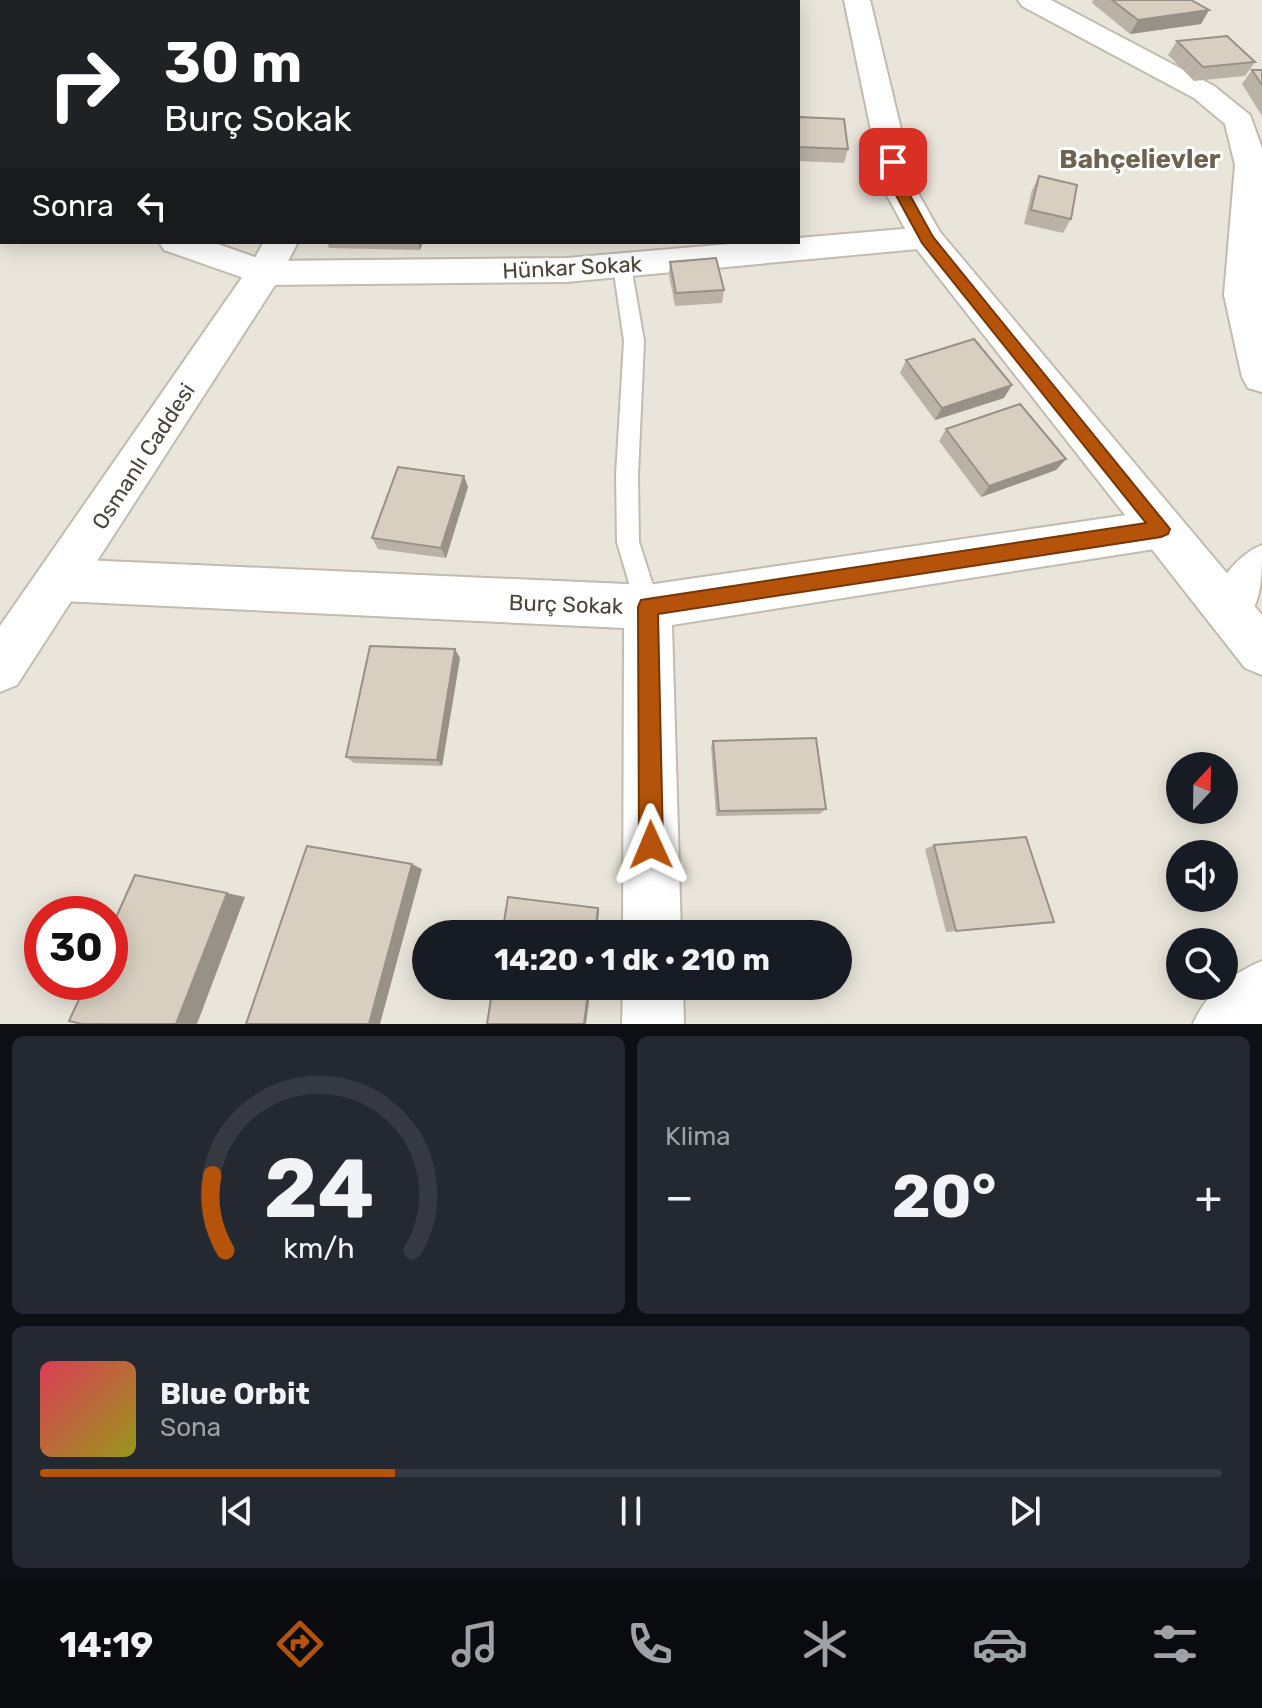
<!DOCTYPE html>
<html lang="tr">
<head>
<meta charset="utf-8">
<style>
  body { margin:0; font-family:Rubik,sans-serif; background:#242831; color:#f1f3f6; height:100vh; display:flex; flex-direction:column; font-size:30px; white-space:nowrap }
  * { box-sizing:border-box; margin:0 }
  p { font-size:26px; color:#9ea1a6 }
  .icon { flex:none; width:44px; height:44px; fill:none; stroke:currentColor; stroke-width:2; stroke-linecap:round; stroke-linejoin:round }
  .map { position:relative; height:1024px; overflow:hidden }
  .drawer { display:flex; flex-direction:column; gap:12px; padding:12px; background:#0d0f14; flex:1 }
  .drawer>* { flex:none }
  .top-card { position:absolute; left:0px; top:0px; width:800px; height:244px; box-shadow:0 4px 20px #0003; background:#202124; color:#fff; overflow:hidden }
  .needle { width:52px; rotate:22deg }
  .buttons { position:absolute; left:1166px; top:752px; display:grid; gap:16px }
  .buttons a { display:grid; place-items:center; width:72px; height:72px; border-radius:50%; background:#171b24; box-shadow:0 4px 20px #0003; font-size:40px }
  .speed { position:absolute; left:24px; top:896px; display:flex; gap:16px; font-size:40px; font-weight:700; text-align:center }
  .speed>* { display:grid; place-content:center; width:104px; height:104px; border-radius:50%; background:#171b24; box-shadow:0 4px 20px #0003; line-height:1 }
  .speed .limit { border:12px solid #d22; background:#fff; color:#111 }
  .pin { position:absolute; display:grid; place-items:center; width:68px; height:68px; color:#fff; margin:-34px; border-radius:16px; box-shadow:0 4px 12px #0006 }
  .me { position:absolute; width:88px; margin:-44px; rotate:359deg; stroke-linejoin:round; filter:drop-shadow(0 0 6px #0008) }
  .turn { display:flex; align-items:center; gap:28px; height:168px; padding:0 32px; font-size:36px }
  .turn .icon { width:104px; height:104px; stroke-width:2.5 }
  .turn b { display:block; font-size:56px; line-height:68px }
  .then { display:flex; align-items:center; height:76px; padding:0 32px; background:#0003; gap:16px; font-size:30px }
  .big { font-size:60px; font-weight:700; line-height:1.1 }
  .drawer .tile { flex:1; display:flex; flex-direction:column; justify-content:center; gap:12px; min-width:0; padding:0 28px; border-radius:12px; background:#242831 }
  .drawer .dial { align-items:center; gap:0 }
  .dial svg { height:208px; overflow:visible; fill:none; stroke:#363941; stroke-width:7; stroke-linecap:round; text-anchor:middle }
  .dial text { fill:#f1f3f6; stroke:none }
  .song { display:flex; align-items:center; gap:24px }
  .cover { width:96px; height:96px; border-radius:12px; background:linear-gradient(135deg,hsl(350 70% 55%),hsl(60 70% 35%)) }
  .played { height:8px; border-radius:4px; background:linear-gradient(90deg,#b45309 30%,#363941 30%) }
  .keys { display:flex; justify-content:space-around; direction:ltr }
  .heat { display:flex; justify-content:space-between; align-items:center; font-size:44px; direction:ltr }
  .drawer .tiles { flex:1; display:grid; gap:12px; grid-template-columns:1fr 1fr }
  .tile:last-child { grid-column:span 2 }
  .trip { position:absolute; left:412px; top:920px; width:440px; height:80px; border-radius:40px; background:#171b24; box-shadow:0 4px 20px #0003; font-weight:700; line-height:80px; text-align:center }
  .tab-bar { display:flex; height:128px; justify-content:space-around; align-items:center; background:#090b0e; color:#9ea1a6 }
  .tab-bar .icon { width:56px; height:56px }
  .tab-bar .current { color:#b45309 }
  .tab-bar b { font-size:36px; color:#f1f3f6 }
  .map>svg:first-child { display:block }
  .residential { fill:#eae5da; fill-rule:evenodd }
  .green { fill:#d2eab5 }
  .lines { fill:none; stroke-linecap:round; stroke-linejoin:round }
  .service-casing { stroke:#c2bbae; stroke-width:4 }
  .minor-casing { stroke:#c2bbae; stroke-width:4 }
  .tertiary-casing { stroke:#c2bbae; stroke-width:4 }
  .service { fill:#fff; fill-rule:evenodd }
  .minor { fill:#fff; fill-rule:evenodd }
  .tertiary { fill:#fff; fill-rule:evenodd }
  .wall { fill:#bab2a6 }
  .shaded-wall { fill:#979187 }
  .building { fill:#d8cfc1; stroke:#979187; stroke-width:2 }
  .route { fill:#b45309; stroke:#753606; stroke-width:2 }
  .labels { text-anchor:middle; stroke-width:6; stroke-linejoin:round; paint-order:stroke }
  .street-label { font-size:22px; fill:#4b4439; stroke:#fff }
  .far-district-label { font-size:26px; font-weight:bold; fill:#6e6250; stroke:#fff }
</style>
</head>
<body>
<div class="map">
<svg width="1262" height="1024" viewBox="0 0 1262 1024">
  <rect width="100%" height="100%" fill="#f6f3ec"/>
  <path class="residential" d="M 283,0 L 1262,0 L 1262,1024 L 0,1024 L 0,64 L 2,242 L 798,242 L 798,2 L 276,2 ZM 1180,766 L 1224,766 L 1224,810 L 1180,810 ZM 1180,854 L 1224,854 L 1224,898 L 1180,898 ZM 42,914 L 110,914 L 110,982 L 42,982 ZM 426,934 L 838,934 L 838,986 L 426,986 ZM 1180,942 L 1224,942 L 1224,986 L 1180,986 Z"/>
  <path class="green" d="M 0,0 L 283,0 L 2,2 L 0,64 Z"/>
  <g class="lines">
    <g class="service-casing">
      <path id="service" d="M 622,260 L 631,266 L 644,341 L 638,475 L 639,542 L 660,607 L 656,615 L 648,618 L 640,615 L 636,607 L 617,542 L 616,475 L 624,341 L 613,266 Z"/>
    </g>
    <g class="minor-casing">
      <g id="minor">
        <path d="M 687,0 L 714,0 L 686,2 Z"/>
        <path d="M 1018,0 L 1051,0 L 1214,86 L 1250,115 L 1262,148 L 1262,392 L 1248,388 L 1242,377 L 1224,295 L 1235,165 L 1225,124 L 1194,98 L 1022,6 Z"/>
        <path d="M 2,64 L 2,82 L 0,83 L 0,65 Z"/>
        <rect x="0" y="164" width="2" height="20"/>
        <path d="M 927,227 L 939,231 L 944,239 L 939,247 L 566,282 L 264,285 L 164,250 L 159,242 L 212,242 L 266,261 L 566,258 L 753,242 L 798,242 L 798,238 Z"/>
        <path d="M 1161,510 L 1177,515 L 1183,529 L 1177,543 L 1161,548 L 672,625 L 681,934 L 623,934 L 624,628 L 61,601 L 45,595 L 38,580 L 45,565 L 61,559 L 648,585 Z"/>
        <path d="M 1262,545 C 1262,583 1262,615 1230,631 L 1213,624 L 1206,609 C 1217,584 1236,555 1262,545 Z"/>
        <path d="M 623,986 L 683,986 L 684,1024 L 622,1024 Z"/>
      </g>
    </g>
    <g class="tertiary-casing">
      <g id="tertiary">
        <path d="M 472,0 L 500,0 L 471,2 Z"/>
        <path d="M 844,0 L 870,0 L 915,188 L 940,232 L 1262,615 L 1262,675 L 1245,668 L 915,247 L 883,188 Z"/>
        <path d="M 264,242 L 298,242 L 277,282 L 17,685 L 0,692 L 0,626 L 250,266 Z"/>
        <path d="M 1262,961 L 1262,1024 L 1193,1024 C 1206,993 1231,974 1262,961 Z"/>
      </g>
    </g>
    <use href="#service" class="service"/>
    <use href="#minor" class="minor"/>
    <use href="#tertiary" class="tertiary"/>
  </g>
  <g class="wall">
    <path d="M 632,0 L 686,0 L 684,2 L 632,2 Z"/>
    <path d="M 1093,0 L 1191,0 L 1209,10 L 1201,24 L 1130,34 L 1092,3 Z"/>
    <path d="M 1177,41 L 1255,62 L 1245,76 L 1194,81 L 1168,55 Z"/>
    <path d="M 1252,70 L 1262,70 L 1262,116 L 1242,84 Z"/>
    <path d="M 798,117 L 848,149 L 844,163 L 798,161 Z"/>
    <path d="M 1039,176 L 1071,219 L 1063,233 L 1024,224 L 1032,190 Z"/>
    <path d="M 327,242 L 423,242 L 420,250 L 329,248 Z"/>
    <path d="M 670,262 L 724,290 L 722,303 L 675,306 L 669,275 Z"/>
    <path d="M 906,360 L 1004,398 L 935,420 L 900,373 Z"/>
    <path d="M 946,429 L 1066,459 L 1056,470 L 981,497 L 939,441 Z"/>
    <path d="M 468,487 L 446,558 L 378,549 L 372,538 Z"/>
    <path d="M 460,658 L 442,766 L 354,763 L 346,757 Z"/>
    <path d="M 713,741 L 826,809 L 820,814 L 716,816 L 711,747 Z"/>
    <path d="M 934,845 L 1054,922 L 946,932 L 925,849 Z"/>
  </g>
  <g class="shaded-wall">
    <path d="M 675,0 L 686,0 L 684,2 L 674,2 Z"/>
    <path d="M 1209,10 L 1201,24 L 1130,34 L 1138,20 Z"/>
    <path d="M 418,242 L 423,242 L 420,250 Z"/>
    <path d="M 1012,385 L 1004,398 L 935,420 L 942,408 Z"/>
    <path d="M 1066,459 L 1056,470 L 981,497 L 989,486 Z"/>
    <path d="M 464,476 L 468,487 L 446,558 L 441,548 Z"/>
    <path d="M 455,649 L 460,658 L 442,766 L 437,760 Z"/>
    <path d="M 412,864 L 422,869 L 380,1024 L 369,1024 Z"/>
    <path d="M 227,893 L 245,897 L 197,1024 L 176,1024 Z"/>
    <path d="M 598,908 L 599,911 L 597,934 L 595,934 Z"/>
    <path d="M 589,986 L 591,986 L 586,1024 L 584,1024 Z"/>
  </g>
  <g class="building">
    <path d="M 1112,0 L 1191,0 L 1209,10 L 1138,20 Z"/>
    <path d="M 1227,36 L 1255,62 L 1203,67 L 1177,41 Z"/>
    <path d="M 1252,70 L 1262,70 L 1262,85 Z"/>
    <path d="M 798,117 L 844,119 L 848,149 L 798,147 Z"/>
    <path d="M 1039,176 L 1077,185 L 1071,219 L 1031,210 Z"/>
    <path d="M 716,258 L 724,290 L 676,293 L 670,262 Z"/>
    <path d="M 974,339 L 1012,385 L 942,408 L 906,360 Z"/>
    <path d="M 1020,404 L 1066,459 L 989,486 L 946,429 Z"/>
    <path d="M 398,467 L 464,476 L 441,548 L 372,538 Z"/>
    <path d="M 370,646 L 455,649 L 437,760 L 346,757 Z"/>
    <path d="M 816,738 L 826,809 L 719,811 L 713,741 Z"/>
    <path d="M 1026,837 L 1054,922 L 956,931 L 934,845 Z"/>
    <path d="M 307,846 L 412,864 L 369,1024 L 246,1024 Z"/>
    <path d="M 135,875 L 227,893 L 176,1024 L 82,1024 L 69,1021 L 87,982 L 110,982 L 110,931 Z"/>
    <path d="M 508,897 L 598,908 L 595,934 L 502,934 Z"/>
    <path d="M 493,986 L 589,986 L 584,1024 L 487,1024 Z"/>
  </g>
  <path class="route" d="M 888,159 L 899,162 L 906,188 L 933,237 L 1170,529 L 1168,534 L 1161,537 L 658,614 L 663,845 L 659,853 L 651,856 L 643,853 L 639,845 L 638,607 L 641,600 L 1146,523 L 922,243 L 892,188 Z"/>
  <g class="labels">
    <g class="street-label">
      <text transform="translate(572 267) rotate(-3)" y="8">Hünkar Sokak</text>
      <text transform="translate(143 456) rotate(-57)" y="8">Osmanlı Caddesi</text>
      <text transform="translate(566 604) rotate(2)" y="8">Burç Sokak</text>
    </g>
    <g class="far-district-label">
      <text x="1140" y="168">Bahçelievler</text>
    </g>
  </g>
</svg>
<div class="buttons">
<a><svg class="needle" viewBox="-14 -14 28 28"><path d="M0-13l5 13h-10z" fill="#e53935"/><path d="M0 13l5-13h-10z" fill="#9ea1a6"/></svg></a>
<a><svg class="icon" aria-label="sound" viewBox="0 0 24 24"><path d="M4 9h4l5-4v14l-5-4H4zM17 9q2 3 0 6"/></svg></a>
<a><svg class="icon" aria-label="search" viewBox="0 0 24 24"><circle cx="10" cy="10" r="6"/><path d="M15 15l6 6"/></svg></a>
</div>
<div class="speed"><div class="limit">30</div></div>
<div class="pin" style="left:893px;top:162px;background:#d93025"><svg class="icon" aria-label="arrive" viewBox="0 0 24 24"><path d="M6 21V4h12l-3 4 3 4H6"/></svg></div>
<svg class="me" style="left:651px;top:845px" viewBox="-20 -20 40 40"><path d="M0-17L14 15 0 8-14 15z" fill="#b45309" stroke="#fff" stroke-width="4"/></svg>
<div class="trip">14:20 · 1 dk · 210 m</div>
<div class="top-card">
<div class="turn"><svg class="icon" aria-label="right" viewBox="0 0 24 24"><path d="M7 20v-9h11M14 6l5 5-5 5"/></svg><div><b>30 m</b>Burç Sokak</div></div>
<div class="then">Sonra<svg class="icon" aria-label="left" viewBox="0 0 24 24"><path d="M17 20v-9H6M10 6l-5 5 5 5"/></svg></div>
</div>
</div>
<section class="drawer">
<div class="tiles">
<div class="tile dial"><svg viewBox="0 0 100 80">
<path d="M14 69A42 42 0 1 1 86 69"/>
<path d="M14 69A42 42 0 0 1 9 40" stroke="#b45309"/>
<text x="50" y="56" font-size="32" font-weight="700">24</text>
<text x="50" y="72" font-size="11">km/h</text>
</svg></div>
<div class="tile"><p>Klima</p>
<div class="heat"><a>−</a><b class="big">20°</b><a>+</a></div>
</div>
<div class="tile">
<div class="song"><i class="cover"></i><div><b>Blue Orbit</b><p>Sona</p></div></div>
<div class="played"></div>
<div class="keys"><svg class="icon" aria-label="previous" viewBox="0 0 24 24"><path d="M18 5L8 12l10 7zM5 5v14"/></svg><svg class="icon" aria-label="pause" viewBox="0 0 24 24"><path d="M8 5v14M16 5v14"/></svg><svg class="icon" aria-label="next" viewBox="0 0 24 24"><path d="M6 5l10 7-10 7zM19 5v14"/></svg></div>
</div>
</div>
</section>
<nav class="tab-bar">
<b>14:19</b>
<svg class="icon current" aria-label="directions" viewBox="0 0 24 24"><path d="M12 3l9 9-9 9-9-9zM9 14v-3h6M13 9l2 2-2 2"/></svg>
<svg class="icon" aria-label="music" viewBox="0 0 24 24"><path d="M9 18V5l10-2v13"/><circle cx="6" cy="18" r="3"/><circle cx="16" cy="16" r="3"/></svg>
<svg class="icon" aria-label="phone" viewBox="0 0 24 24"><path d="M5 4h4l2 5-3 2q2 4 5 5l2-3 5 2v4C11 20 4 13 5 4z"/></svg>
<svg class="icon" aria-label="climate" viewBox="0 0 24 24"><path d="M12 3v18M4 7l16 10M4 17L20 7"/></svg>
<svg class="icon" aria-label="car" viewBox="0 0 24 24"><path d="M5 17H2v-5l4-1 3-4h7l3 4 3 1v5h-3M9 17h6M6 11h13"/><circle cx="7" cy="17" r="2"/><circle cx="17" cy="17" r="2"/></svg>
<svg class="icon" aria-label="filters" viewBox="0 0 24 24"><path d="M4 7h16M4 17h16"/><circle cx="9" cy="7" r="2"/><circle cx="15" cy="17" r="2"/></svg>
</nav>
</body>
</html>
